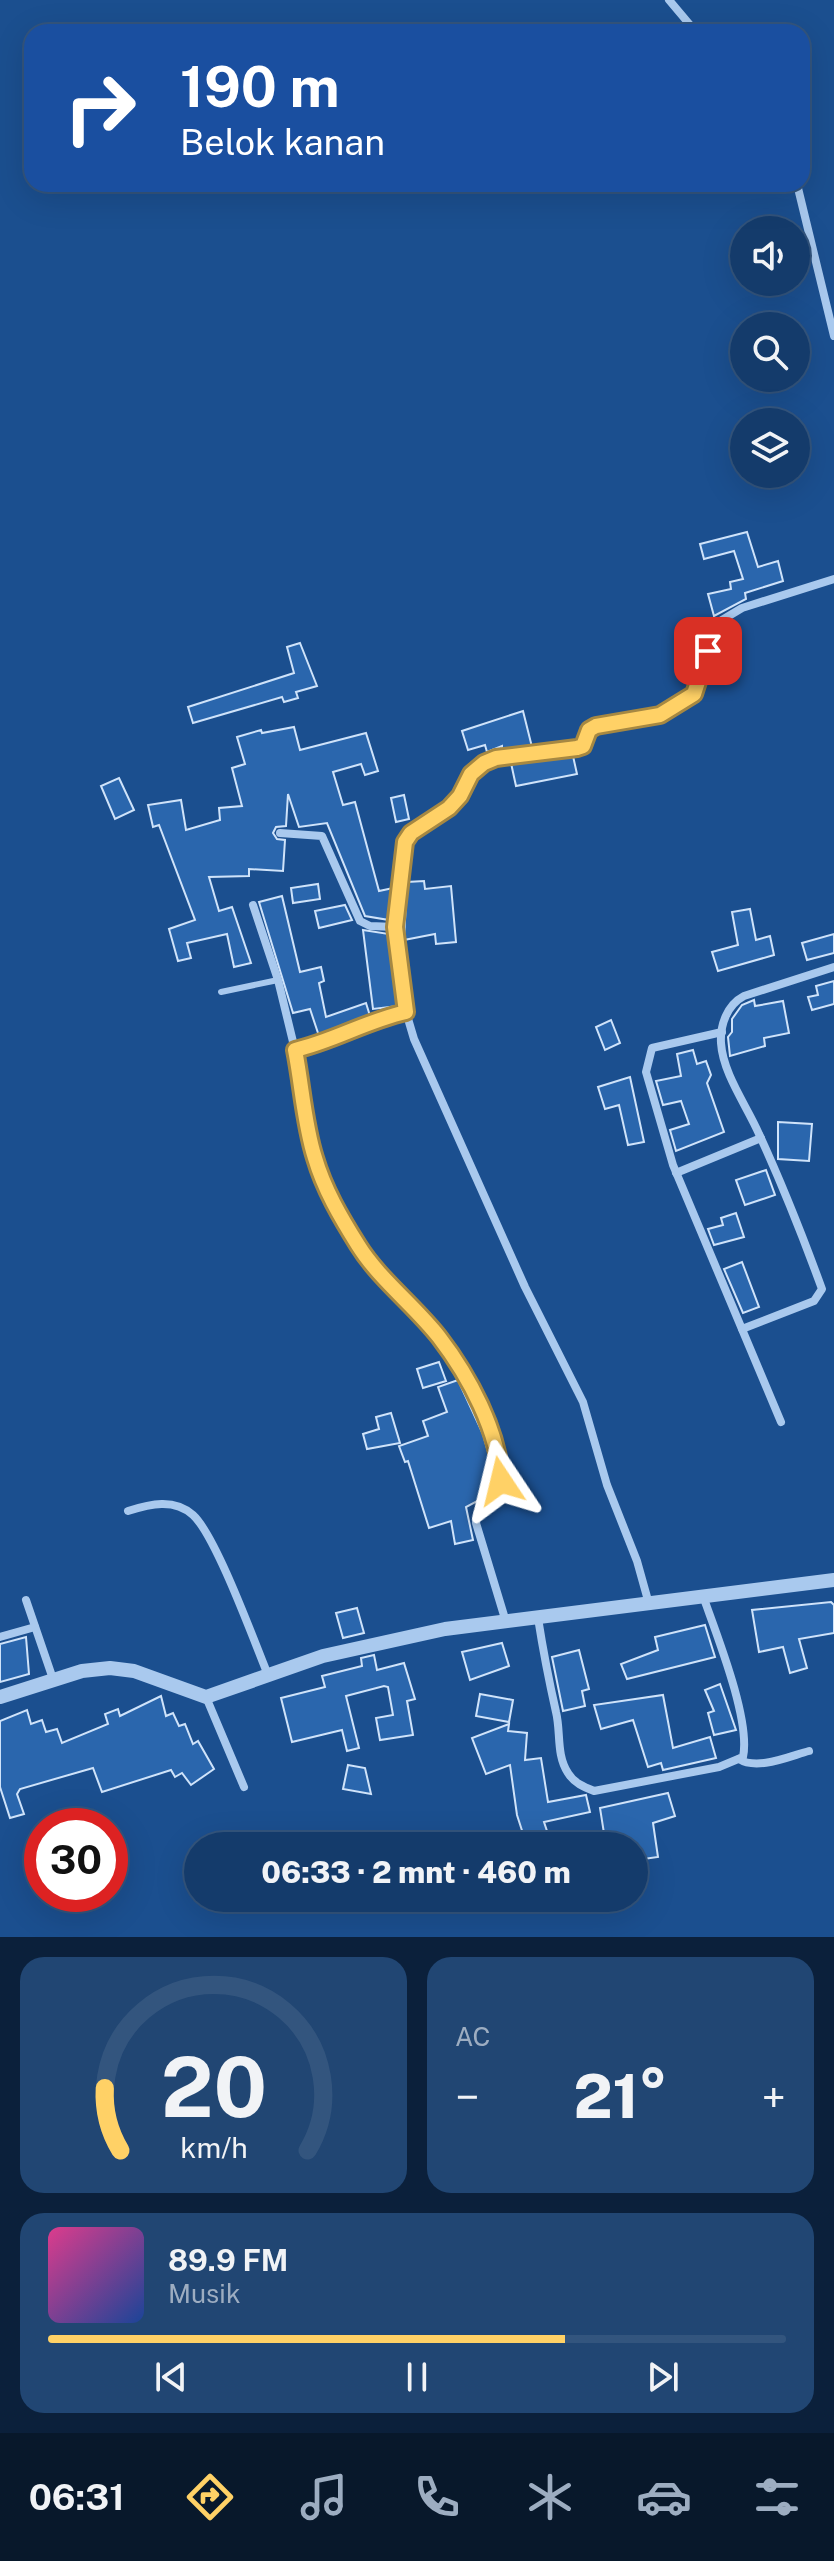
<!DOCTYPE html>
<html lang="id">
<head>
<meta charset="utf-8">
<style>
  body { margin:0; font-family:"Public Sans",sans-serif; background:#214673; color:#f1f3f6; height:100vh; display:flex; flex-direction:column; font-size:30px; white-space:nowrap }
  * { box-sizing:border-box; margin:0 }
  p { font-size:26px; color:#9dadc1 }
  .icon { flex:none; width:44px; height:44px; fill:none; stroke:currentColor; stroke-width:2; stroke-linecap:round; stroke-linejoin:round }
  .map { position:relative; height:1937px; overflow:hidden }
  .side { display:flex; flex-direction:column; gap:20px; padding:20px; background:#0b203b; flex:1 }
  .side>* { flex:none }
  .banner { position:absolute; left:24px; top:24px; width:786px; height:168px; border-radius:24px; box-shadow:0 8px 32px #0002,0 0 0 2px #33557e; background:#1a4fa0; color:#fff; overflow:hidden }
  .tools { position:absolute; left:730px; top:216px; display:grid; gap:16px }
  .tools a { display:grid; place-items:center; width:80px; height:80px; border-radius:50%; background:#143b6b; box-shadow:0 8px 32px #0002,0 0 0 2px #33557e; font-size:40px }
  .speed { position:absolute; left:24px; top:1808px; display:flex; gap:16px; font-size:40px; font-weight:700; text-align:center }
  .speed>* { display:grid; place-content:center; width:104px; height:104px; border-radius:50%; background:#143b6b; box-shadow:0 8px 32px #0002,0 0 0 2px #33557e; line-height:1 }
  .speed .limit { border:12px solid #d22; background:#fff; color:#111 }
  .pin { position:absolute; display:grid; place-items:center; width:68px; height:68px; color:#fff; margin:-34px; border-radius:16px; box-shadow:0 4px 12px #0006 }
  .me { position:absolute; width:88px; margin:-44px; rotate:350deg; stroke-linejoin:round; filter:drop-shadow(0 0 6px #0008) }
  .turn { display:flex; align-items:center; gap:28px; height:168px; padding:0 24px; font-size:36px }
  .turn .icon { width:104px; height:104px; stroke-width:2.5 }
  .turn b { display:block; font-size:56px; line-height:68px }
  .big { font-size:60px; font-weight:800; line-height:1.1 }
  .side .widget { flex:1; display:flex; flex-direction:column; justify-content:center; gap:12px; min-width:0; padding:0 28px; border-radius:24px; background:#214673 }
  .side .dial { align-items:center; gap:0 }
  .dial svg { height:208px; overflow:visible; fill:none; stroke:#33557e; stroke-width:7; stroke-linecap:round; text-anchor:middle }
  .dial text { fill:#f1f3f6; stroke:none }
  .song { display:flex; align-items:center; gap:24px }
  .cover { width:96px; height:96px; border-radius:12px; background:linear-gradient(135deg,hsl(330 70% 55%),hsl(220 70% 35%)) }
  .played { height:8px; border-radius:4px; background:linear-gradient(90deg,#ffd166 70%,#33557e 70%) }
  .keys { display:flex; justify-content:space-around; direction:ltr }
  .heat { display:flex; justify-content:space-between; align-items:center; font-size:44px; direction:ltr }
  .side .tiles { flex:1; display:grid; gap:20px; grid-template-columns:1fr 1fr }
  .widget:last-child { grid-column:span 2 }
  .trip { position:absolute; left:184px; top:1832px; width:464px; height:80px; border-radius:40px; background:#143b6b; box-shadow:0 8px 32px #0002,0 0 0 2px #33557e; font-weight:800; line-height:80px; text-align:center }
  .tabs { display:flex; height:128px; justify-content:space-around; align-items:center; background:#08182b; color:#9dadc1 }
  .tabs .icon { width:56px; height:56px }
  .tabs .active { color:#ffd166 }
  .tabs b { font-size:36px; color:#f1f3f6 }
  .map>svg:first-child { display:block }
  .building { fill:#2a66ad; stroke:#cfe3fa; stroke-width:2 }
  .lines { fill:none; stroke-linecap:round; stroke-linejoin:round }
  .service { stroke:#a9c9ee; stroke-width:6 }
  .minor { stroke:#a9c9ee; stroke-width:8 }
  .tertiary { stroke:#a9c9ee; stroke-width:14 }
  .route-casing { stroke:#a68842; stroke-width:20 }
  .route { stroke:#ffd166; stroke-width:14 }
</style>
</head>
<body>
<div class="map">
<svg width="834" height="1937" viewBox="0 0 834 1937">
  <rect width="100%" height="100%" fill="#1b4f8f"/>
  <g class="building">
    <path d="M 747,532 L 758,567 L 778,561 L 783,581 L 745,593 L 746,599 L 714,616 L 708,594 L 731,589 L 730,582 L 743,579 L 734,551 L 704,559 L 700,544 Z"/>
    <path d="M 684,628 L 706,633 L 700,658 L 678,652 Z"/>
    <path d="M 300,643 L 317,686 L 296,692 L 298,698 L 284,702 L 282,697 L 193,723 L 188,707 L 294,673 L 287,647 Z"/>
    <path d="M 523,711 L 532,747 L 502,750 L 502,746 L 487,752 L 485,745 L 468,750 L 462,731 Z"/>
    <path d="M 294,727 L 300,750 L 366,733 L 378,771 L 365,775 L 361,764 L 333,772 L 343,805 L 355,802 L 379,891 L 393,888 L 389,920 L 365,916 L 327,823 L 299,827 L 288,794 L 286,826 L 276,827 L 273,833 L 277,839 L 285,840 L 283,871 L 249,869 L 249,876 L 209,877 L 219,911 L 232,907 L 251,963 L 234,967 L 227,934 L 187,943 L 191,958 L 178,961 L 169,929 L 195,920 L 159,825 L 153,827 L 148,805 L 181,800 L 186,830 L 220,820 L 219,808 L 242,806 L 232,768 L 245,764 L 237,737 L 261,730 L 262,733 Z"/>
    <path d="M 573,756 L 577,774 L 516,786 L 511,763 Z"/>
    <path d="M 119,778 L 134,810 L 115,819 L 101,786 Z"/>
    <path d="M 404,795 L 409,819 L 396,822 L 391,798 Z"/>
    <path d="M 424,881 L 425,889 L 451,886 L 456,942 L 436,944 L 435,934 L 404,940 L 407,882 Z"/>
    <path d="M 318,884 L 320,899 L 293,903 L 291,888 Z"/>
    <path d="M 282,896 L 300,972 L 321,967 L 324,981 L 319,983 L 326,1017 L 366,1003 L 370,1016 L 319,1036 L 310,1009 L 293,1013 L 259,902 Z"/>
    <path d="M 345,905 L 352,920 L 319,928 L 315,911 Z"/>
    <path d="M 750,909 L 756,940 L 770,936 L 774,955 L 718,971 L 712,952 L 738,945 L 732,912 Z"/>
    <path d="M 363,930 L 389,934 L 398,1006 L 373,1009 Z"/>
    <path d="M 834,934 L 834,953 L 807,960 L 802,943 Z"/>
    <path d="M 834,981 L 834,1004 L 812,1010 L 808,997 L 818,995 L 816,986 Z"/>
    <path d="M 754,1000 L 755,1006 L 783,1001 L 789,1033 L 764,1038 L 765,1046 L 730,1056 L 728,1037 L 732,1032 L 732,1019 L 742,1005 Z"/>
    <path d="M 611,1020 L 620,1043 L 605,1050 L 596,1027 Z"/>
    <path d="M 693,1050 L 697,1064 L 706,1061 L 711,1075 L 707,1083 L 724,1132 L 676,1151 L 670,1130 L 689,1124 L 681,1101 L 663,1105 L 656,1081 L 681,1076 L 677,1054 Z"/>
    <path d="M 630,1077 L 644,1142 L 628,1145 L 619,1105 L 605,1109 L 598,1087 Z"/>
    <path d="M 778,1122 L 812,1124 L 809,1161 L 778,1159 Z"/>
    <path d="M 766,1170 L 775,1195 L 745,1205 L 736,1180 Z"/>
    <path d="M 736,1213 L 744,1237 L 714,1245 L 708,1229 L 723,1225 L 721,1218 Z"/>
    <path d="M 742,1262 L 759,1307 L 743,1313 L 724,1269 Z"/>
    <path d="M 439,1362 L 446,1381 L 423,1388 L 417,1369 Z"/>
    <path d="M 458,1380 L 483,1434 L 493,1470 L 486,1473 L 490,1487 L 483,1498 L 466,1507 L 473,1540 L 455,1544 L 451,1521 L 429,1528 L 408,1461 L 405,1462 L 399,1446 L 428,1436 L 423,1421 L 447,1412 L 438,1387 Z"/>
    <path d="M 391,1413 L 400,1443 L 367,1449 L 363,1434 L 379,1429 L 376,1417 Z"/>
    <path d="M 831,1602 L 834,1605 L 834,1633 L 799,1639 L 807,1668 L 790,1673 L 783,1647 L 759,1652 L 752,1610 Z"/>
    <path d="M 357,1608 L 364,1633 L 343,1638 L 336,1613 Z"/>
    <path d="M 705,1625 L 715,1657 L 627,1679 L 621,1664 L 658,1650 L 655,1637 Z"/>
    <path d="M 26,1637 L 29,1674 L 0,1682 L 0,1644 Z"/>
    <path d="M 502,1643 L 509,1666 L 470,1680 L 462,1652 Z"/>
    <path d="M 579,1650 L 589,1689 L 582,1691 L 585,1706 L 563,1711 L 552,1657 Z"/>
    <path d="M 374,1655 L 377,1670 L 404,1663 L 415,1699 L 407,1701 L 413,1735 L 380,1740 L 376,1718 L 393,1715 L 388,1687 L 384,1686 L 346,1696 L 359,1748 L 347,1751 L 342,1730 L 292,1742 L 281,1698 L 325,1687 L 322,1676 L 362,1666 L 361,1658 Z"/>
    <path d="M 720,1684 L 736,1730 L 714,1735 L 708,1713 L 714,1711 L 705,1690 Z"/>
    <path d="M 480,1694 L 513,1700 L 509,1722 L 476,1716 Z"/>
    <path d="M 663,1695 L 673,1748 L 710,1737 L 716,1758 L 663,1770 L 661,1763 L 648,1767 L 633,1720 L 601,1729 L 594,1705 Z"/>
    <path d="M 161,1696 L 166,1716 L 173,1713 L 179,1726 L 185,1724 L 193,1744 L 198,1741 L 214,1769 L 191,1785 L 182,1773 L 175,1777 L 171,1770 L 102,1792 L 93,1768 L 20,1789 L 17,1794 L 24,1814 L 10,1818 L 0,1787 L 0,1721 L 27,1710 L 31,1724 L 42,1720 L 46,1732 L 57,1729 L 62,1743 L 108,1724 L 105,1714 L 118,1709 L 120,1716 Z"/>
    <path d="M 509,1724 L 508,1731 L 527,1733 L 525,1760 L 541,1758 L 548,1802 L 586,1795 L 590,1812 L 544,1822 L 552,1846 L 527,1846 L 517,1815 L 510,1765 L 486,1774 L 472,1738 Z"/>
    <path d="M 348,1765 L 365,1768 L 371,1794 L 343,1789 Z"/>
    <path d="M 668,1793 L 675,1816 L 653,1823 L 658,1857 L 636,1860 L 634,1846 L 606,1846 L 600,1808 Z"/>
  </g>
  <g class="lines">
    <path class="service" d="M 221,992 L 278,980"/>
    <g class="minor">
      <path d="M 669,0 L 696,32"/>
      <path d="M 797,184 L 834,336"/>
      <path d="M 280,833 L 322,836 L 360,921 L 370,926 L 395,927"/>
      <path d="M 253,905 L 278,980 L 295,1050"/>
      <path d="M 406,1012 C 366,1021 334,1041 295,1050 C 304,1096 305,1150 327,1192 C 337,1211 348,1233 361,1250 C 384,1280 414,1306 438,1336 C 458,1362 472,1392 485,1421 C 501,1458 513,1484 477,1513 L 476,1523 L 506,1622"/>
      <path d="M 722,1032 L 652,1048 L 646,1072 L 673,1165 L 781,1422"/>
      <path d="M 676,1173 L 761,1138"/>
      <path d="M 742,1329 L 814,1301 L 822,1289 C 803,1237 782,1184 759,1134 C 747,1106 723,1074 721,1043 C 720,1025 727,1005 744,996 L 834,967"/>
      <path d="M 128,1511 C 150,1504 174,1498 193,1515 C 216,1536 254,1641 268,1675"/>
      <path d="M 26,1600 L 53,1679"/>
      <path d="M 649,1604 L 637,1561 L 607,1485 L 583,1402 L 525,1287 L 414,1039 L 406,1012 L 395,927 L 405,842 C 411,830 429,825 440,816 C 464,798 468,770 496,758 L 577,748 L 583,746 L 589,730 L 596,726 C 628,716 687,722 701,683 C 708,663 708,642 717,623 L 742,608 L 834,579"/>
      <path d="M 538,1618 C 543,1650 549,1681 556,1712 C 561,1732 556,1755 568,1773 C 574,1783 584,1787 594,1791 L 719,1767 L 743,1757 C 751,1720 716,1633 703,1596"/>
      <path d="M 0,1637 L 35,1627"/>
      <path d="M 206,1697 L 244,1787"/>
      <path d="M 739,1759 C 757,1771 790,1756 809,1751"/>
    </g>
    <path class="tertiary" d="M 0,1697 L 82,1671 L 110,1668 L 134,1671 L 206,1697 L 323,1656 L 445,1629 L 834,1580"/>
  </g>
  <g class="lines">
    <g class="route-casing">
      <path id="route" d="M 501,1481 C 499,1432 469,1376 439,1337 C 414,1305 379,1279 358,1245 C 341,1218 324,1189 315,1158 C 304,1124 302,1085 295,1050 C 334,1041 366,1021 406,1012 L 395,927 L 405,842 L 411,833 L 449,808 L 460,796 L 471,774 L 484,763 L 496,758 L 577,748 L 583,746 L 589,730 L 596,726 L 660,715 L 694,694 L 708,651"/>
    </g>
    <use href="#route" class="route"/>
  </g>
</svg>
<div class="tools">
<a><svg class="icon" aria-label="sound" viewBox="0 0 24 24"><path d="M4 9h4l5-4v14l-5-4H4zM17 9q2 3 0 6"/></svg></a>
<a><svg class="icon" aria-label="search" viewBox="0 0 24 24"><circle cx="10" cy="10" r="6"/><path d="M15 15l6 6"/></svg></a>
<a><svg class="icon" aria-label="layers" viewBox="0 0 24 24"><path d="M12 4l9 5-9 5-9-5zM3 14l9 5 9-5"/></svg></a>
</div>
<div class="speed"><div class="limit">30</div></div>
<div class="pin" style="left:708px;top:651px;background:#d93025"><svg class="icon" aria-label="arrive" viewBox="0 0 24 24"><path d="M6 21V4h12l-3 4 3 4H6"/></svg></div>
<svg class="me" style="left:501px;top:1481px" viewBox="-20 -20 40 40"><path d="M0-17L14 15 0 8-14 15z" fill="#ffd166" stroke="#fff" stroke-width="4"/></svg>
<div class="trip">06:33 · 2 mnt · 460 m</div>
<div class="banner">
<div class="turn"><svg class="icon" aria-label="right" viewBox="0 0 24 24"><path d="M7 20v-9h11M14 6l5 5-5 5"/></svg><div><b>190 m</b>Belok kanan</div></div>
</div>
</div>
<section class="side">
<div class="tiles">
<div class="widget dial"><svg viewBox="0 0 100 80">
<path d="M14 69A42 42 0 1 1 86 69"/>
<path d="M14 69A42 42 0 0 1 8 45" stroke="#ffd166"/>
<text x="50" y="56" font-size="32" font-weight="700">20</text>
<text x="50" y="72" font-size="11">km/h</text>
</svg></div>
<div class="widget"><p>AC</p>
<div class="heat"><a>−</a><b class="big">21°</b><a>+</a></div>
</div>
<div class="widget">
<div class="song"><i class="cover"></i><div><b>89.9 FM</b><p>Musik</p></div></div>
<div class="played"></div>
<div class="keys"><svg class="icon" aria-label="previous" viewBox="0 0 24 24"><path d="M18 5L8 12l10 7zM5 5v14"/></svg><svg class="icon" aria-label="pause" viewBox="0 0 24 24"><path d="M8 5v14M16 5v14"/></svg><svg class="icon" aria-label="next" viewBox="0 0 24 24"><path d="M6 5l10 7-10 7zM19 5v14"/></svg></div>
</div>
</div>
</section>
<nav class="tabs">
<b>06:31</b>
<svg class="icon active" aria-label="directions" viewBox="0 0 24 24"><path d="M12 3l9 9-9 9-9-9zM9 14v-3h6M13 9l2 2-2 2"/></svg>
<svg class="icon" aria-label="music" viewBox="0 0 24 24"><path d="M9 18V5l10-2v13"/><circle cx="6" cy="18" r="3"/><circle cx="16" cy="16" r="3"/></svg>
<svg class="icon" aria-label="phone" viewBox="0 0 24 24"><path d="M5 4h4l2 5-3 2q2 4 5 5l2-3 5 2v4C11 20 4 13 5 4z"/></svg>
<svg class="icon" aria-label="climate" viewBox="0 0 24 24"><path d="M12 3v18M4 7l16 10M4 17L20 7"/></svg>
<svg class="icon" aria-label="car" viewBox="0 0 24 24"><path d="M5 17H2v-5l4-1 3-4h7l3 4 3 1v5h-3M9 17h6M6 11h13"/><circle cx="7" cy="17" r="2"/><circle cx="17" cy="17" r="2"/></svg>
<svg class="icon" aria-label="filters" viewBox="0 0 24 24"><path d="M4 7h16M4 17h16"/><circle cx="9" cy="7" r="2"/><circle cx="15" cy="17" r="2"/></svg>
</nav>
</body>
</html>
